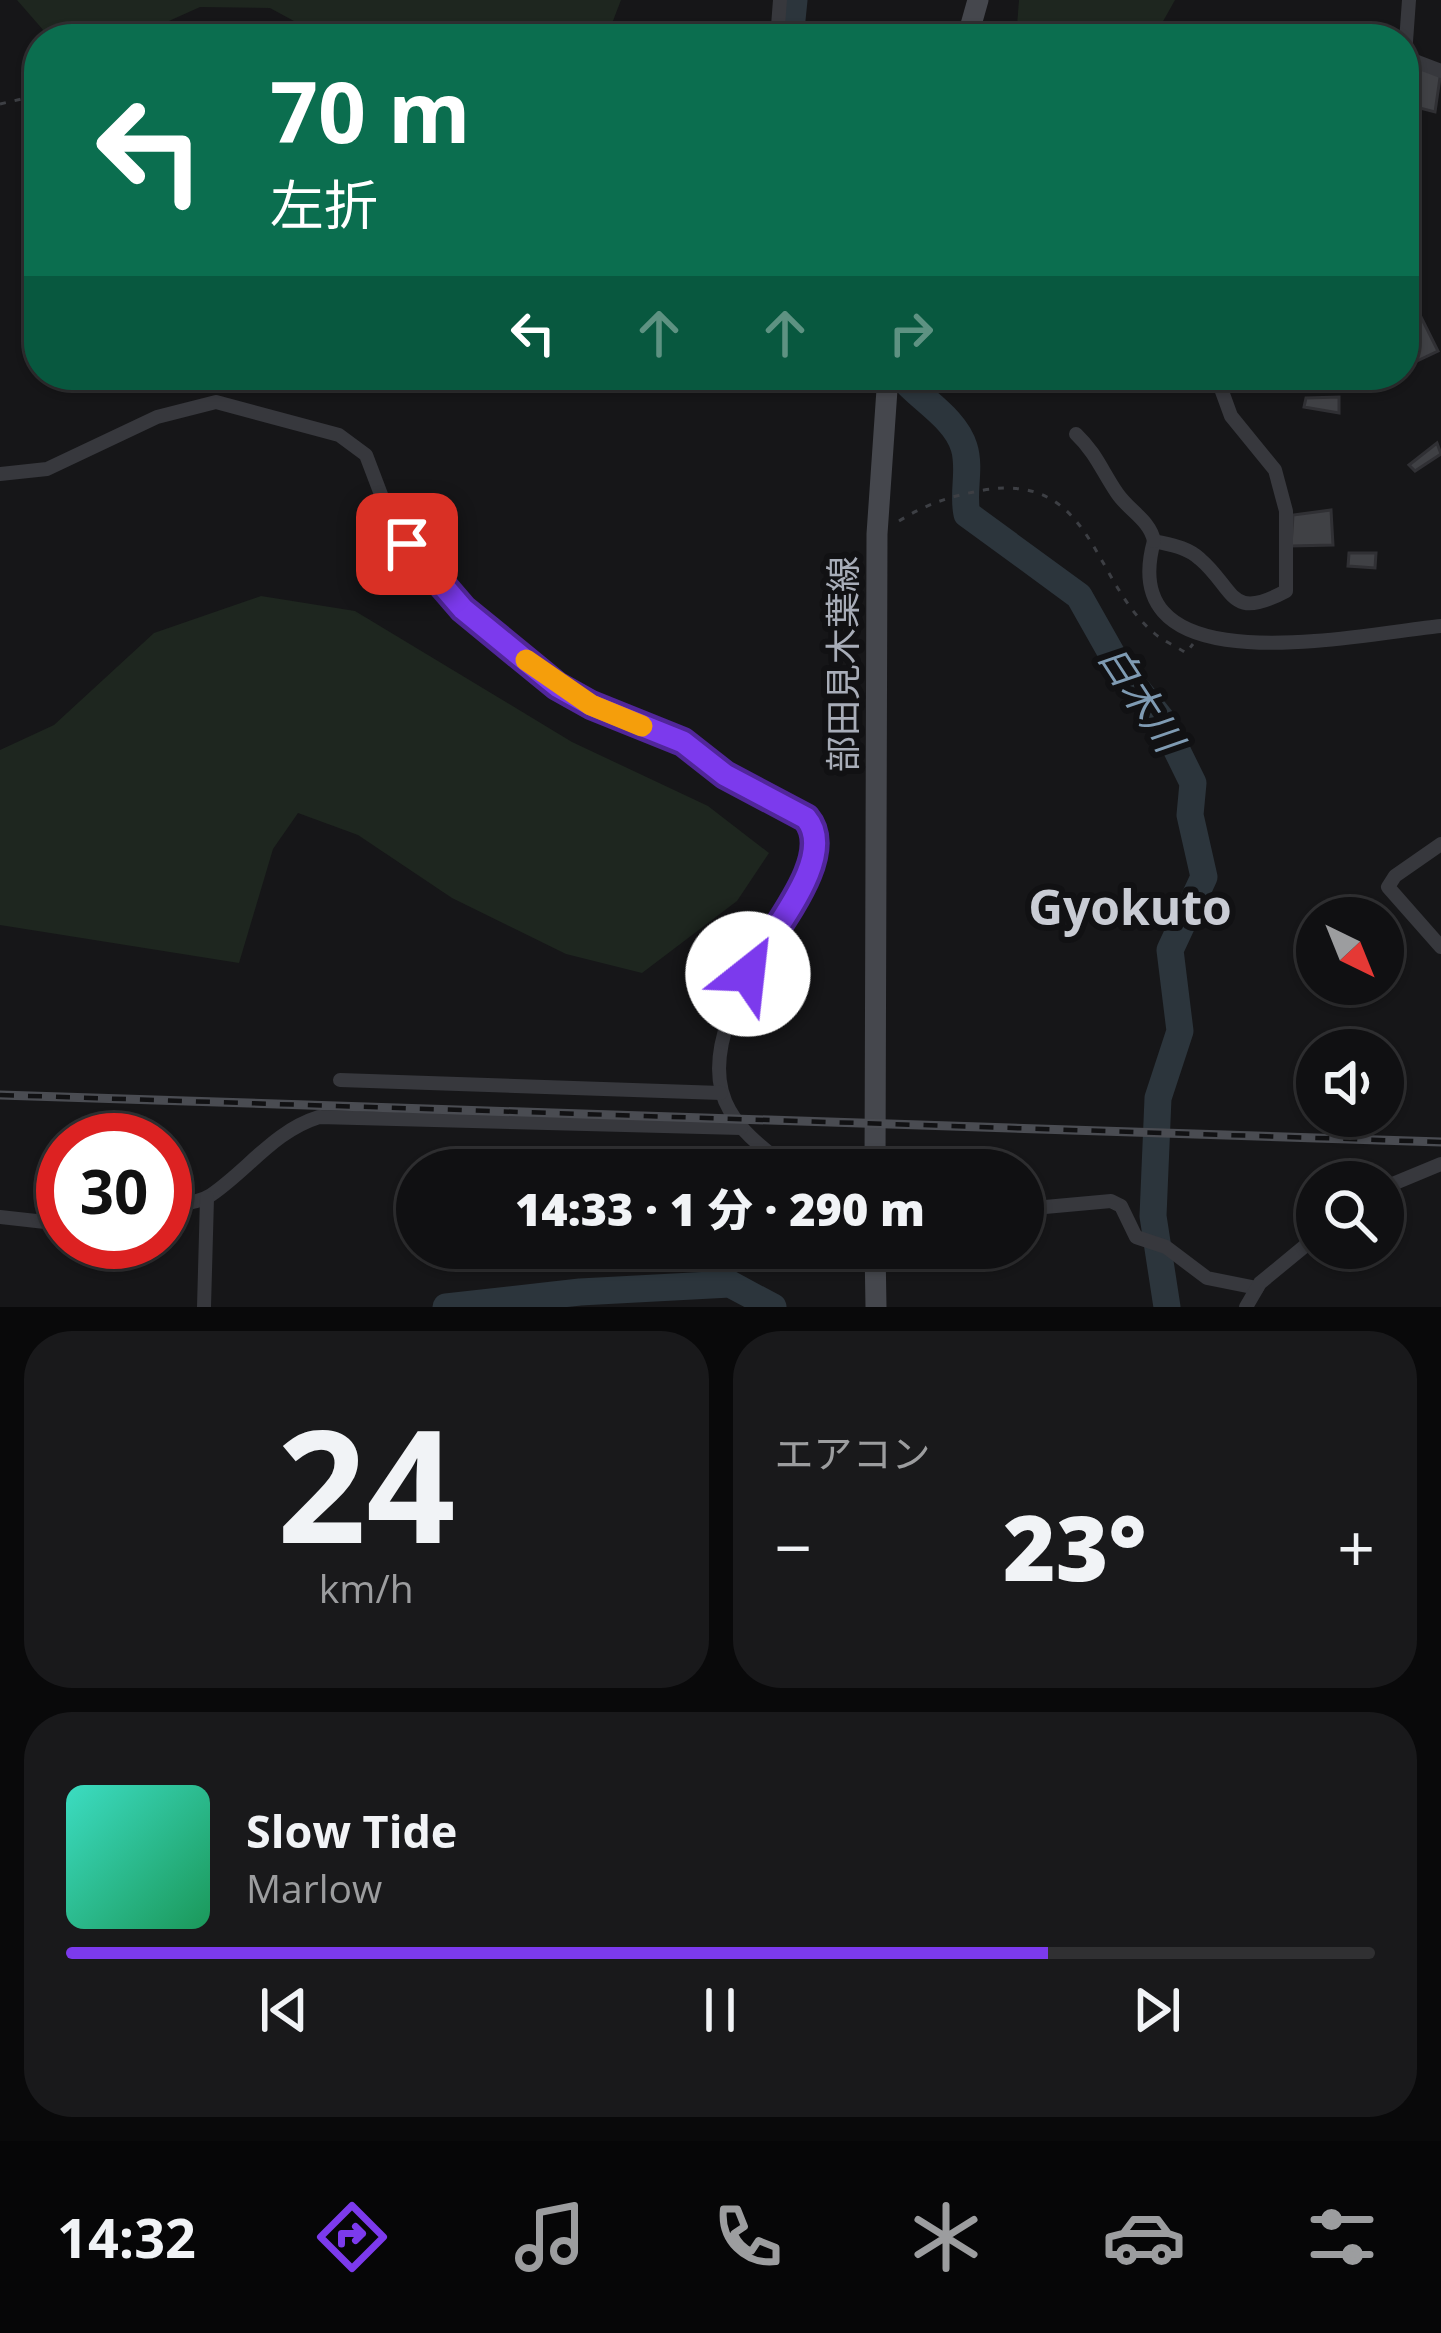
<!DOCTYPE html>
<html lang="ja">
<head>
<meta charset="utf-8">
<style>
  body { margin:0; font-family:"Open Sans","Noto Sans JP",sans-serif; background:#19191b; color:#f1f3f6; height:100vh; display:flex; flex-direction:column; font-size:45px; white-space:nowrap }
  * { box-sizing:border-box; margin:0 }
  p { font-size:39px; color:#9c9d9f }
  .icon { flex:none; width:66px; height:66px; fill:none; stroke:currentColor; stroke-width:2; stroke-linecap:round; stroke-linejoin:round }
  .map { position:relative; height:1307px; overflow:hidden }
  .sheet { display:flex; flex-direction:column; gap:24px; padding:24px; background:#09090a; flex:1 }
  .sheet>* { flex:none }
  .top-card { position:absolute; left:24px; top:24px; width:1395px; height:366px; border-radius:48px; box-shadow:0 3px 9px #0004,0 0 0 3px #303032; background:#0b6e4f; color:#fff; overflow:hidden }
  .needle { width:78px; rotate:137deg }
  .tools { position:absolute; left:1296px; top:897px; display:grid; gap:24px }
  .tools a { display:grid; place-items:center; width:108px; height:108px; border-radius:50%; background:#101012; box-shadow:0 3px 9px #0004,0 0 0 3px #303032; font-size:60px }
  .speed { position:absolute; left:36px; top:1113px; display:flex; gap:24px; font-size:60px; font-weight:700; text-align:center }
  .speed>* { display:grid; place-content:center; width:156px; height:156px; border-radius:50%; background:#101012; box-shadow:0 3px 9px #0004,0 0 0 3px #303032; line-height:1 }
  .speed .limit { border:18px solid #d22; background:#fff; color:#111 }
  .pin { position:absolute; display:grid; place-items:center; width:102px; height:102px; color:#fff; margin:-51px; border-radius:24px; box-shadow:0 6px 18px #0006 }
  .me { position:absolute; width:132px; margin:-66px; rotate:29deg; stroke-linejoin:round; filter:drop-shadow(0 0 9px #0008) }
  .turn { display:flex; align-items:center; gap:42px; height:252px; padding:0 48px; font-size:54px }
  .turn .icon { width:156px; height:156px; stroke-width:2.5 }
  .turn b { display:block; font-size:84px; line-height:102px }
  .lanes { display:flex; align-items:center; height:114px; padding:0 48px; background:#0003; justify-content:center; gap:60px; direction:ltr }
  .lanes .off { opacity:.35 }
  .big { font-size:90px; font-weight:800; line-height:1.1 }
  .sheet .card { flex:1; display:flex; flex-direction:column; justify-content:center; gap:18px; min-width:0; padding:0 42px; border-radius:48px; background:#19191b }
  .sheet .dial { align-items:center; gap:0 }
  .dial b { font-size:156px; line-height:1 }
  .song { display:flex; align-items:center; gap:36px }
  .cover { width:144px; height:144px; border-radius:18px; background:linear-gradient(135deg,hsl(170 70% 55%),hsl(150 70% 35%)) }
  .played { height:12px; border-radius:6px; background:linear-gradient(90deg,#7c3aed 75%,#303032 75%) }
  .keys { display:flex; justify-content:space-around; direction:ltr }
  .heat { display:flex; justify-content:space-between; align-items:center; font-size:66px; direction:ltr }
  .sheet .tiles { flex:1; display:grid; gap:24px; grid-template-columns:1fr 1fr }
  .card:last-child { grid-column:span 2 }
  .trip { position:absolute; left:396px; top:1149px; width:648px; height:120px; border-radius:60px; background:#101012; box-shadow:0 3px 9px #0004,0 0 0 3px #303032; font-weight:800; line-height:120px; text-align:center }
  .tab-bar { display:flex; height:192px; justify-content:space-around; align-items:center; background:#060607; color:#9c9d9f }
  .tab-bar .icon { width:84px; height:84px }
  .tab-bar .current { color:#7c3aed }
  .tab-bar b { font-size:54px; color:#f1f3f6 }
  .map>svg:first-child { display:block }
  .green { fill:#1e261f }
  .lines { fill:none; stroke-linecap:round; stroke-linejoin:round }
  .river { stroke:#2c353c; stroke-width:27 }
  .building { fill:#404145; stroke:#303034; stroke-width:3 }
  .path { stroke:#3d3f44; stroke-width:3; stroke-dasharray:6 9; stroke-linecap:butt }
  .street { stroke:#37383d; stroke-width:14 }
  .secondary { stroke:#45474d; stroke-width:21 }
  .rail-casing { stroke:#4a4c52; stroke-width:9 }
  .rail { stroke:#111113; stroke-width:4.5; stroke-dasharray:14; stroke-linecap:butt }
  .route-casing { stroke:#51269a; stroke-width:30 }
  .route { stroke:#7c3aed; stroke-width:21 }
  .slow { stroke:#f59e0b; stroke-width:21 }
  .labels { text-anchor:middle; stroke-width:12; stroke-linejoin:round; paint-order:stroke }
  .street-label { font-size:36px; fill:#a8adb8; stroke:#111113 }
  .water-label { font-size:39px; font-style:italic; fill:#7f9bb3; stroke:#111113 }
  .district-label { font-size:48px; font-weight:bold; fill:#c9ccd4; stroke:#111113 }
</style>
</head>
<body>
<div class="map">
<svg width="1441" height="1307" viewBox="0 0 1441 1307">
  <rect width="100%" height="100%" fill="#161618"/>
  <g class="green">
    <path d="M 17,0 L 621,0 L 606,39 L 327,39 L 270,8 L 200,7 L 129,39 L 51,39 Z"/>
    <path d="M 1019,0 L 1175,0 L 1153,39 L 1016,39 Z"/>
    <path d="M 261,596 L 355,611 L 572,742 L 708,806 L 769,853 L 737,901 L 642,973 L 566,954 L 452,898 L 358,835 L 298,813 L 273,849 L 239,963 L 0,925 L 0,750 L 54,725 L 154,633 Z"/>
  </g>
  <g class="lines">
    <g class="river">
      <path d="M 790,39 L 794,0"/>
      <path d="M 900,375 C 919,399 955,417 964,447 C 971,469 962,493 967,514 L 1079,596 L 1118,665 L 1162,720 L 1193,783 L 1190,815 L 1204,877 L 1170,950 L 1180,1031 L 1158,1098 L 1153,1216 L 1167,1307"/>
      <path d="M 446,1307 L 580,1292 L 730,1284 L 773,1307"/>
    </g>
  </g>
  <g class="building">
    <path d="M 1414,62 L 1441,71 L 1435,112 L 1404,104 Z"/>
    <path d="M 1421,317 L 1438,351 L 1417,361 L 1404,327 Z"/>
    <path d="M 1339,397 L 1339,413 L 1304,407 L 1306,398 Z"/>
    <path d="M 1437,443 L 1441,454 L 1415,471 L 1409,465 Z"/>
    <path d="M 1331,510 L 1333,545 L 1291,546 L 1293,515 Z"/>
    <path d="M 1349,553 L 1376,553 L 1375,568 L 1348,566 Z"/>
  </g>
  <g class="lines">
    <g class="path">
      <path d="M 0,104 L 39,95"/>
      <path d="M 899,521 C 928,503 951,496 984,490 C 1093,472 1092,581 1154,633 C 1163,641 1176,646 1186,653 L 1193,644"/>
    </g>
    <g class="street">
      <path d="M 777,39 L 780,0"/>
      <path d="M 1407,58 L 1441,71"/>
      <path d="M 1404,69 L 1409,0"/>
      <path d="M 1216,375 L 1231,416 L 1275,470 L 1286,511 L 1286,591 C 1229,622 1235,589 1200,559 C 1187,547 1171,545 1154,541 C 1112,691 1364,633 1441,626"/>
      <path d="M 1076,434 C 1096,453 1102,471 1117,493 C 1129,511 1150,520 1154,541"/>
      <path d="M 0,474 L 47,469 L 157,417 L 216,402 L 339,435 L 366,455 L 388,513 L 407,544 L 463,609 L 557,685 L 591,705 L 684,742 L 725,775 L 806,818 L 818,834 L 818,853 C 790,920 685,1035 730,1111 C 744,1136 769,1152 790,1170"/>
      <path d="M 1441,844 L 1395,876 L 1388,887 L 1441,947"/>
      <path d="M 340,1080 L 721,1093"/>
      <path d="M 1383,1188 L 1441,1164"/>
      <path d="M 165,1208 C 179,1204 199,1203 211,1195 C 249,1169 274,1131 319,1117 L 741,1128"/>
      <path d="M 1023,1209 L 1111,1201 L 1121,1206 L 1136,1237 L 1166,1247 L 1207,1278 L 1257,1288"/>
      <path d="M 0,1217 L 63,1224"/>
      <path d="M 204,1307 L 207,1198"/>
      <path d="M 1246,1307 L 1260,1283 L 1317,1236"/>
    </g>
    <g class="secondary">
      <path d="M 967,39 L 978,0"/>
      <path d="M 875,1170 L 877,534 L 888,375"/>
      <path d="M 875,1248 L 876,1307"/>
    </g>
    <g class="rail-casing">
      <path id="rail" d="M 0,1095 L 1441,1142"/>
    </g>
    <use href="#rail" class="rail"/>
  </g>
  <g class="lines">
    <g class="route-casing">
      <path id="route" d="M 407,544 L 463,609 L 557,686 L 591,705 L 683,742 L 725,775 L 806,818 C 839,857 769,933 748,974"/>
    </g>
    <use href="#route" class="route"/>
    <path class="slow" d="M 526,660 L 591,705 L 642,726"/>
  </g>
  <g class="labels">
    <g class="street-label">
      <text transform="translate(843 664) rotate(-90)" y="13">部田見木葉線</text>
    </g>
    <g class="water-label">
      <text transform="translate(1141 698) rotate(57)" y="14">白木川</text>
    </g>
    <g class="district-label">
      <text x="1130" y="925">Gyokuto</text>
    </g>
  </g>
</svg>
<div class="tools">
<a><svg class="needle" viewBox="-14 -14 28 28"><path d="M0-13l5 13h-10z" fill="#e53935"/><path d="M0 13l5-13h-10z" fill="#9c9d9f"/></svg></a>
<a><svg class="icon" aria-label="sound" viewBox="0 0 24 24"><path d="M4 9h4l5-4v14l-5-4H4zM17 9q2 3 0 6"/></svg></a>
<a><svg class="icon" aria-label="search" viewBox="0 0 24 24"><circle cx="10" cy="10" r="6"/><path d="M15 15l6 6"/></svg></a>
</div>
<div class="speed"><div class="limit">30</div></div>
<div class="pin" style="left:407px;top:544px;background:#d93025"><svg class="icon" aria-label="arrive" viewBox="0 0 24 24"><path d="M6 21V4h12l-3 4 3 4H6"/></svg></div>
<svg class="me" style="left:748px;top:974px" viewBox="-20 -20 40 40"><circle r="19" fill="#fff"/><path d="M0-13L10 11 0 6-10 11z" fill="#7c3aed"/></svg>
<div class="trip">14:33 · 1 分 · 290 m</div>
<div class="top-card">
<div class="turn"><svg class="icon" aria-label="left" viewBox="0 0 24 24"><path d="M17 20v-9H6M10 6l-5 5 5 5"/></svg><div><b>70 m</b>左折</div></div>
<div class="lanes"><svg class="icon" aria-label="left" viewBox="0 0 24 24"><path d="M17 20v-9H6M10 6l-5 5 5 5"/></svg><svg class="icon off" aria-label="ahead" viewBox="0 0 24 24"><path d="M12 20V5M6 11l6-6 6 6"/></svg><svg class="icon off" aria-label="ahead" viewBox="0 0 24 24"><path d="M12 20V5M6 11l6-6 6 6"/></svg><svg class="icon off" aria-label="right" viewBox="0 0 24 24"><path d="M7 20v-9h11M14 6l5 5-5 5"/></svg></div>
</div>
</div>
<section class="sheet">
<div class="tiles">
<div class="card dial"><b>24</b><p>km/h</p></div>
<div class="card"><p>エアコン</p>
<div class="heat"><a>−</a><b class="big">23°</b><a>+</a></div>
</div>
<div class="card">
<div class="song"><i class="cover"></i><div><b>Slow Tide</b><p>Marlow</p></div></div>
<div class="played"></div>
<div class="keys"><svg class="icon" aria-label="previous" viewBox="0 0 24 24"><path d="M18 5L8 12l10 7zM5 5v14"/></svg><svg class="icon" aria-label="pause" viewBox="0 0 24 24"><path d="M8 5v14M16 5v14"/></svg><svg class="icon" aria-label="next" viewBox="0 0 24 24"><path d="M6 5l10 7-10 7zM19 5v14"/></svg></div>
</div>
</div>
</section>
<nav class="tab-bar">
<b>14:32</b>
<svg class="icon current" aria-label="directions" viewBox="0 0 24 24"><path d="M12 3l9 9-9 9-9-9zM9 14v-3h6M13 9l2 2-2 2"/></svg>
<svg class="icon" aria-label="music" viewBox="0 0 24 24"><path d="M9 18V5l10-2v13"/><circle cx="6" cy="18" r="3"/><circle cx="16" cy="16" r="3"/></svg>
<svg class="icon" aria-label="phone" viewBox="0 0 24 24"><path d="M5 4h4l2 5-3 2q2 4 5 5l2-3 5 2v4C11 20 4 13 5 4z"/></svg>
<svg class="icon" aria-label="climate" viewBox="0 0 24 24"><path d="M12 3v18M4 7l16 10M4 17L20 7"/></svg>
<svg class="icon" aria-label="car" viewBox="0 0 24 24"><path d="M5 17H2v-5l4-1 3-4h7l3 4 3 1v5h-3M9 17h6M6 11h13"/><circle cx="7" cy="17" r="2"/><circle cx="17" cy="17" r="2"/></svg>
<svg class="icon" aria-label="filters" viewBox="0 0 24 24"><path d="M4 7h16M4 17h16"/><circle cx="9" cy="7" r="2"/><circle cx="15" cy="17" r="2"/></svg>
</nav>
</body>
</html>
